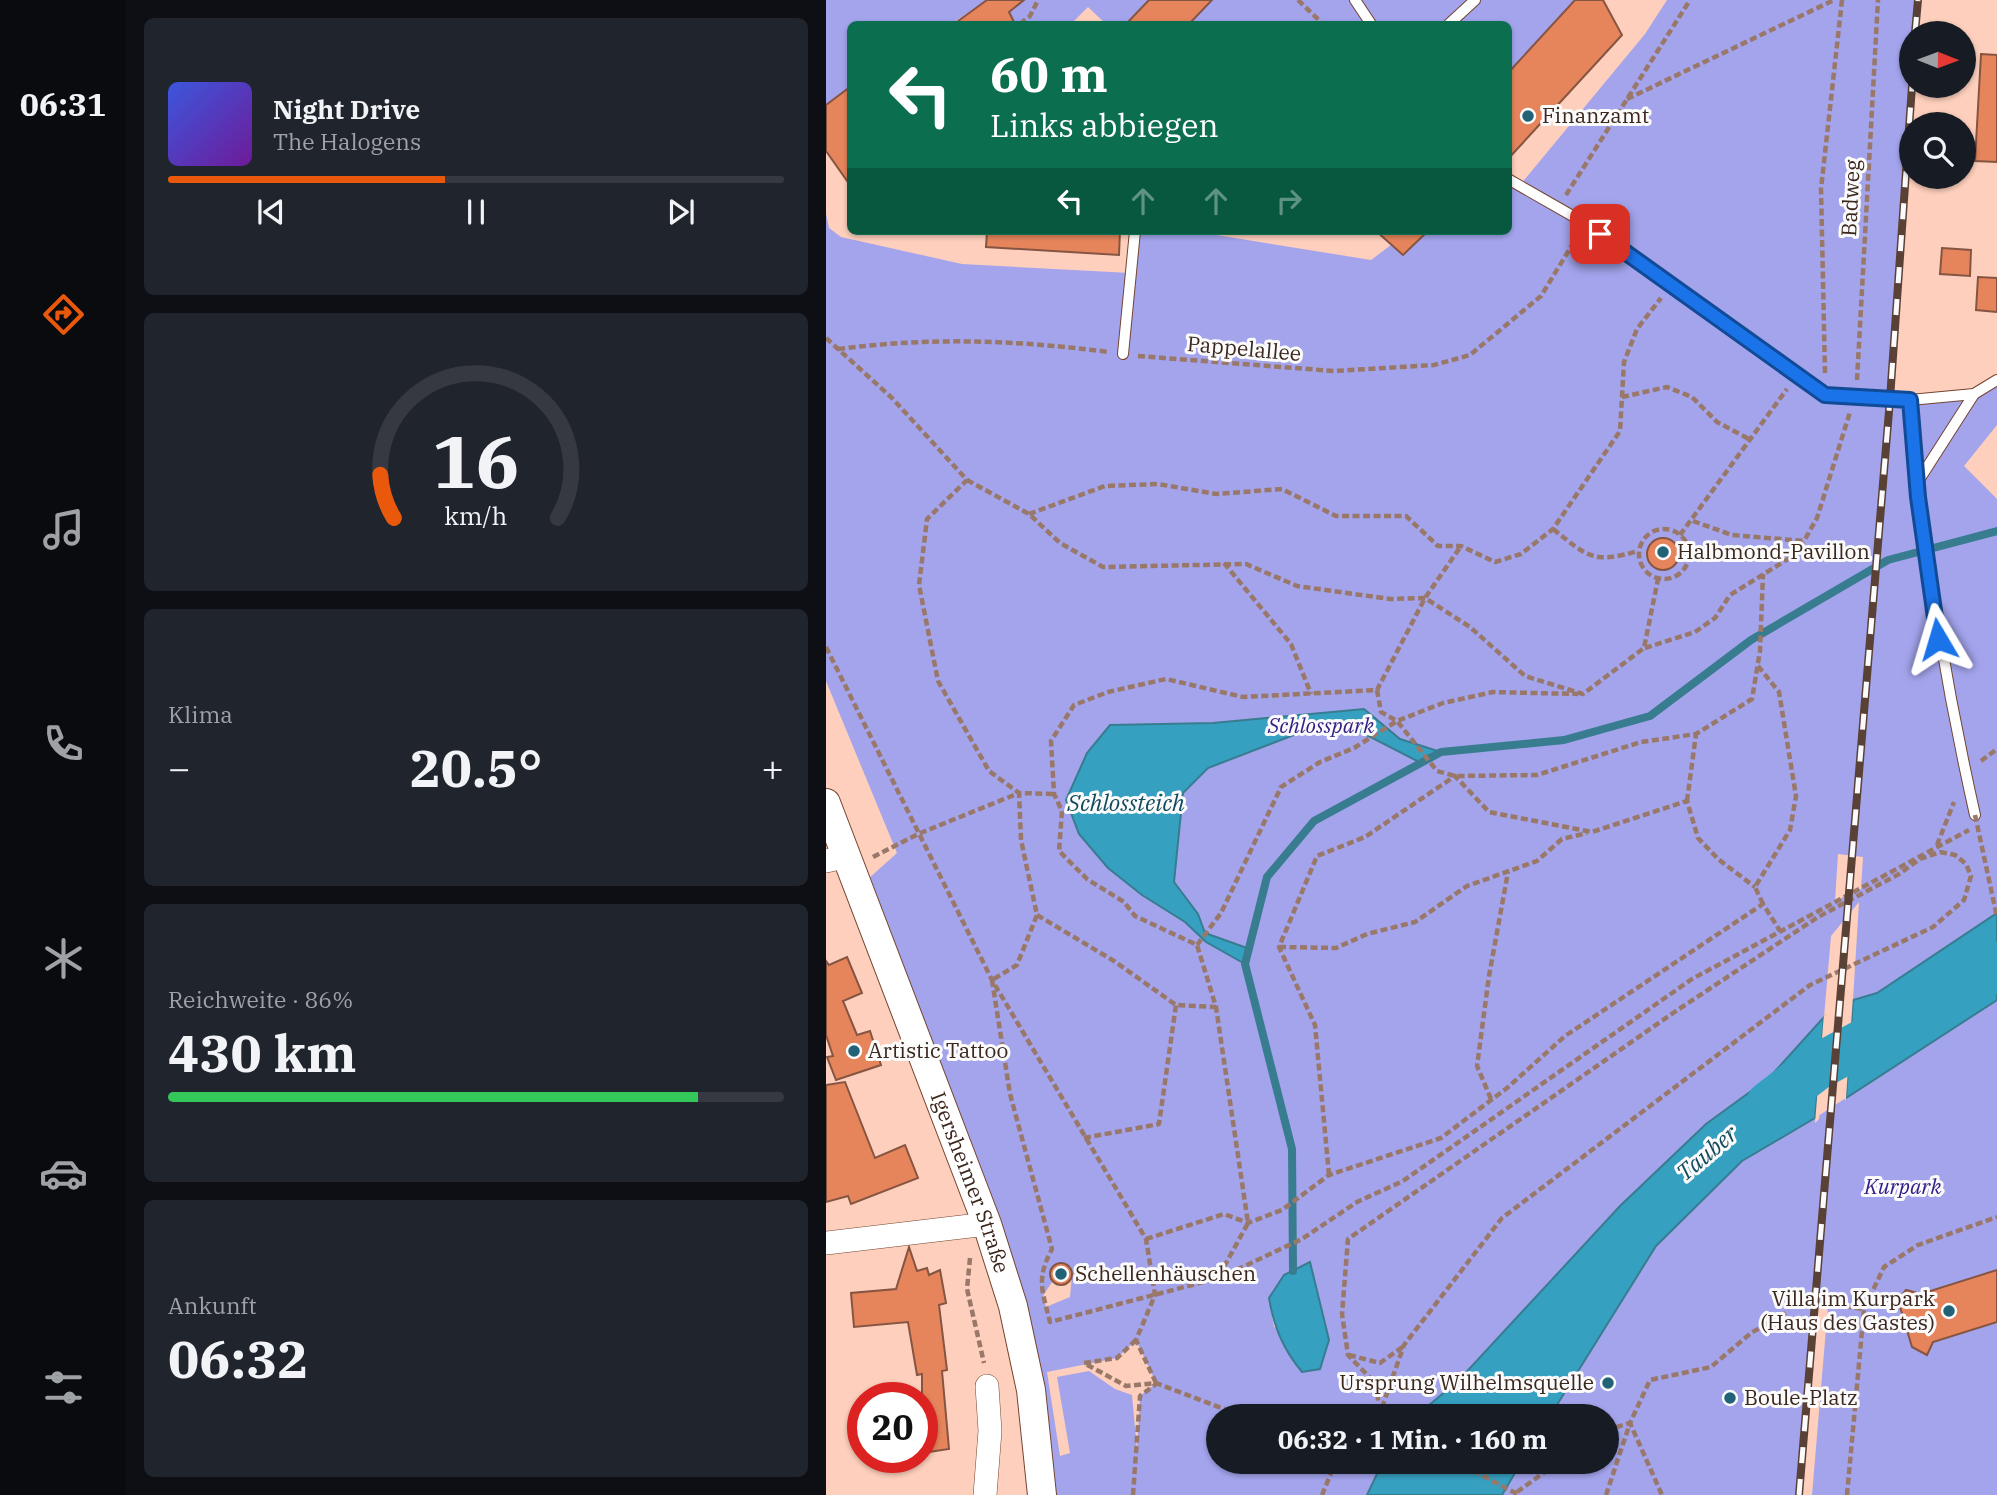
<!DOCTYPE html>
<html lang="de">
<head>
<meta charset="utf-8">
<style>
  body { margin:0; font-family:"IBM Plex Serif",serif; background:#20242c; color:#f1f3f6; height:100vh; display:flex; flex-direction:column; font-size:26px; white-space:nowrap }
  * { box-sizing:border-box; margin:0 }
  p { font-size:23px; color:#9ea1a6 }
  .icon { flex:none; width:38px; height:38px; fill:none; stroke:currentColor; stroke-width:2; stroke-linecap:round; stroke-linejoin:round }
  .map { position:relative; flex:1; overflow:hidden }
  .sheet { display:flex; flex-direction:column; gap:18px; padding:18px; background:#0d0f14; width:700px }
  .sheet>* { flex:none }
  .banner { position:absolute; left:21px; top:21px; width:665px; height:214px; border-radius:10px; box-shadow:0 2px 5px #0004; background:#0b6e4f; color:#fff; overflow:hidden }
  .needle { width:46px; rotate:91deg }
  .fabs { position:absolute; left:1073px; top:21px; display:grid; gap:14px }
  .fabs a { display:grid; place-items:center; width:77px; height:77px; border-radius:50%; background:#171b24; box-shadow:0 2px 5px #0004; font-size:35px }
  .speed { position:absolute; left:21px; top:1382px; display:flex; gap:14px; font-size:35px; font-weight:700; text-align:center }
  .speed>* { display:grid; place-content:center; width:91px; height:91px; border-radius:50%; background:#171b24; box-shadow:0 2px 5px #0004; line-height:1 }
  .speed .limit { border:10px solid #d22; background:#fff; color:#111 }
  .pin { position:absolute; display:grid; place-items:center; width:60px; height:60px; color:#fff; margin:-30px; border-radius:14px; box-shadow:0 4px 10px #0006 }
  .me { position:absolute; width:77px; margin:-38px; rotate:353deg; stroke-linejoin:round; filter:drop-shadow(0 0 5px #0008) }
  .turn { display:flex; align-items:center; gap:24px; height:147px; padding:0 28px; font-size:32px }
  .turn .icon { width:91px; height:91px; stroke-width:2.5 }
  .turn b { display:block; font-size:49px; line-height:60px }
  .lanes { display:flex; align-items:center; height:66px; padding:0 28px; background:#0003; justify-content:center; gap:35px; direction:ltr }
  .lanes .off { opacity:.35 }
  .big { font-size:52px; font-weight:800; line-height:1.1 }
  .sheet .widget { flex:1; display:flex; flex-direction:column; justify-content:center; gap:10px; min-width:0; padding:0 24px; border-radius:10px; background:#20242c }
  .sheet .dial { align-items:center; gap:0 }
  .dial svg { height:182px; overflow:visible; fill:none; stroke:#363941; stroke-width:7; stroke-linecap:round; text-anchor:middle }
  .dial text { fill:#f1f3f6; stroke:none }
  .song { display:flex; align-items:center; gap:21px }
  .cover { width:84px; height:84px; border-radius:10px; background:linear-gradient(135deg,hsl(230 70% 55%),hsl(280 70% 35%)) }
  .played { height:7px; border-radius:4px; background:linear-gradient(90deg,#ea580c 45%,#363941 45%) }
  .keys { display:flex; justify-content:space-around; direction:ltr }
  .heat { display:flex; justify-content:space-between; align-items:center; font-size:38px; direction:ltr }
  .charge { height:10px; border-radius:5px; background:linear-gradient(90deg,#34c759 86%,#363941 0) }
  .trip { position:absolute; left:380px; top:1404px; width:413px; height:70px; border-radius:35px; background:#171b24; box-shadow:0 2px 5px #0004; font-weight:800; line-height:70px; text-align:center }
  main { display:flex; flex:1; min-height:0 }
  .tab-bar { display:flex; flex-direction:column; width:126px; justify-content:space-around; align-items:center; background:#090b0e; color:#9ea1a6 }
  .tab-bar .icon { width:49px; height:49px }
  .tab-bar .selected { color:#ea580c }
  .tab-bar b { font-size:32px; color:#f1f3f6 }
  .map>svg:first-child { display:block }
  .green { fill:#a3a4ec; fill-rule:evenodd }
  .water { fill:#36a0c1; stroke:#387c90; stroke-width:2 }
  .pier { fill:#fdcfbc }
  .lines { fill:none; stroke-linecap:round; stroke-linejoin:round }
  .stream { stroke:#387c90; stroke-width:8 }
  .river { stroke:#36a0c1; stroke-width:46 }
  .building { fill:#e6855c; stroke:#865542; stroke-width:2 }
  .service-casing { stroke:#744431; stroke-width:12 }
  .minor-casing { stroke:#744431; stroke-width:24 }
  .tertiary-casing { stroke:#744431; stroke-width:30 }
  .path { stroke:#99786a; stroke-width:4.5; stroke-dasharray:7 3.5; stroke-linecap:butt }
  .service { stroke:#fff; stroke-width:10 }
  .minor { stroke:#fff; stroke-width:23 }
  .tertiary { stroke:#fff; stroke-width:28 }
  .rail-casing { stroke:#5a4136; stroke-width:8 }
  .rail { stroke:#fbfbfb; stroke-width:5; stroke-dasharray:16; stroke-linecap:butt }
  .path-bridge { stroke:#99786a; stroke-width:4.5; stroke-dasharray:7 3.5; stroke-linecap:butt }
  .route-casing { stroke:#114b97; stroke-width:18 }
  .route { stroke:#1a73e8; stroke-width:12 }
  .poi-dot { fill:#216276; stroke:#fbfbfb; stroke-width:2.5 }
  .labels { text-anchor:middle; stroke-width:6; stroke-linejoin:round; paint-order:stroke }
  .poi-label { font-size:21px; fill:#3c271e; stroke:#fbfbfb; text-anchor:start }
  .street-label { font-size:21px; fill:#3c271e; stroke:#fbfbfb }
  .park-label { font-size:21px; font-style:italic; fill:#321d86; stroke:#fbfbfb }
  .water-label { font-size:23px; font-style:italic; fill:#114c5e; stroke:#fbfbfb }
</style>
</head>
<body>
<main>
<nav class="tab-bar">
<b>06:31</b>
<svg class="icon selected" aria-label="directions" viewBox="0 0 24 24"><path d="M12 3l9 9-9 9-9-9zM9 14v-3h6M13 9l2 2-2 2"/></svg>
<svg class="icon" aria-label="music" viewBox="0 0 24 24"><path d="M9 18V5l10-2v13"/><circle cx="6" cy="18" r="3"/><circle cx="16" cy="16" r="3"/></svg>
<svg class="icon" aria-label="phone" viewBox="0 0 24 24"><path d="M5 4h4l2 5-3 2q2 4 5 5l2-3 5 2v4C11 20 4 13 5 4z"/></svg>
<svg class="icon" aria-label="climate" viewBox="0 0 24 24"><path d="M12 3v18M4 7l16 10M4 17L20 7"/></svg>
<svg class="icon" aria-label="car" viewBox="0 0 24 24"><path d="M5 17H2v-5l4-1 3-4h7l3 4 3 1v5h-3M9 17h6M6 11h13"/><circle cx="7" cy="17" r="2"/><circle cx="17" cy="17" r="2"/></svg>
<svg class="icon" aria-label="filters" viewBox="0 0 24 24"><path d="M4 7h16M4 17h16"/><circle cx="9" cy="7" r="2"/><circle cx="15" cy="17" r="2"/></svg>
</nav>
<section class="sheet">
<div class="widget">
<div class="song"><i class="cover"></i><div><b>Night Drive</b><p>The Halogens</p></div></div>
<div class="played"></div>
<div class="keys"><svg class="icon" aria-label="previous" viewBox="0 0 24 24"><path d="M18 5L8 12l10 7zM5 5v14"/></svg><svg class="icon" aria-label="pause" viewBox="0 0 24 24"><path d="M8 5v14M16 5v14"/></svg><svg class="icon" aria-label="next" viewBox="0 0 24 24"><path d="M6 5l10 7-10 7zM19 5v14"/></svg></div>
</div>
<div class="widget dial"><svg viewBox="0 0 100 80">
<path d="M14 69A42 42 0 1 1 86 69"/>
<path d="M14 69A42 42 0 0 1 8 50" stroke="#ea580c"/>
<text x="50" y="56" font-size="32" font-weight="700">16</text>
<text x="50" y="72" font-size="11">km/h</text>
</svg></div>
<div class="widget"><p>Klima</p>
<div class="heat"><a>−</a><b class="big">20.5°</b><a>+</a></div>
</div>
<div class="widget"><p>Reichweite · 86%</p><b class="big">430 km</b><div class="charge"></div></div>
<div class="widget"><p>Ankunft</p><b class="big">06:32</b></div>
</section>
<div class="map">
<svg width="1171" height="1495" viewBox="0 0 1171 1495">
  <rect width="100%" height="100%" fill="#fdcfbc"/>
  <g class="green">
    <path d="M 0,0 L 161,0 L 125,24 L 24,24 L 24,87 L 0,105 Z"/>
    <path d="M 179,0 L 323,0 L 300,24 L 280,24 L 262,7 L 245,24 L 185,24 L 188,22 L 181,14 Z"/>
    <path d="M 386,0 L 749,0 L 683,73 L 682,24 L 368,24 L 365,22 Z"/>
    <path d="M 841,0 L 1092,0 L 1089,33 L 1085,33 L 1086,86 L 1064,398 L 1148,394 L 1171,380 L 1171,425 L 1138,466 L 1171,499 L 1171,913 L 1051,993 L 1027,1000 L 1033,902 L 1005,936 L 998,1017 L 943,1078 L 880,1124 L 794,1206 L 633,1380 L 590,1416 L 392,1416 L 392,1461 L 510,1461 L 505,1475 L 556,1461 L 541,1495 L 216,1495 L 205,1390 L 32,888 L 71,853 L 0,681 L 0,214 L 3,228 L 15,237 L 136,264 L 304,273 L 309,231 L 365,231 L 545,260 L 565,245 L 577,255 L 602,231 L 682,231 L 683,187 L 688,183 L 694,185 L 819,34 ZM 1012,854 L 1037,857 L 1035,889 L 1009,901 ZM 484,1262 L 503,1340 L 448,1327 L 443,1298 L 458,1275 ZM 233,1263 L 242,1266 L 246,1275 L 244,1297 L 220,1307 L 217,1296 L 226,1282 L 224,1271 ZM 310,1340 L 330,1383 L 314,1396 L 311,1450 L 306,1395 L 289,1389 L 263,1371 L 231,1377 L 244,1453 L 234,1456 L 221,1372 L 291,1358 Z"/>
    <path d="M 1171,1000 L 1171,1495 L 986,1495 L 1002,1305 L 988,1308 L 973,1495 L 676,1495 L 696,1461 L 780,1461 L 780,1416 L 724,1416 L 830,1246 L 916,1161 L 989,1118 Z"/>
  </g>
  <g class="water">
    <path d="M 538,709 L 574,739 L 615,752 L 595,763 L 529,729 L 473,733 L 382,768 L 357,793 L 348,882 L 372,914 L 379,933 L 421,948 L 419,964 L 380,942 L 359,922 L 316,895 L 282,868 L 253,834 L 240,800 L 261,753 L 284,725 L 387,723 Z"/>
    <path d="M 1171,913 L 1171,1000 L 1020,1098 L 1027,1000 L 1051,993 Z"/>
    <path d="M 998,1017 L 989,1118 L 916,1161 L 830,1246 L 724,1416 L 590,1416 L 633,1380 L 794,1206 L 880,1124 L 943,1078 Z"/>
    <path d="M 484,1262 L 503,1340 L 494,1369 L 476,1372 C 457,1349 448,1327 443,1298 L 458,1275 Z"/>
    <path d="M 557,1461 L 696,1461 L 676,1495 L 541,1495 Z"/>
  </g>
  <g class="pier">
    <path d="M 1027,996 L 1020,1098 L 1020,1101 L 1017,1097 L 1024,999 Z"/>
    <path d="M 998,1014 L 1001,1018 L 993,1119 L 989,1123 Z"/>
  </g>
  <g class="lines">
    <path class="stream" d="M 467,1271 L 466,1149 L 419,964 L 441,877 L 488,821 L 615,752 L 738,740 L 824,716 L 925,640 L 1062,560 L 1171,531"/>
    <path class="river" d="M 943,1104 L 991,1067 L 1145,984 L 1171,965"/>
  </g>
  <g class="building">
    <path d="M 161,0 L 198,0 L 183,12 L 189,24 L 128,24 Z"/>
    <path d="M 323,0 L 386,0 L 363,24 L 300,24 Z"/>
    <path d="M 749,0 L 777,0 L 796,35 L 682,159 L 682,73 Z"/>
    <path d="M 1155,54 L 1171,55 L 1171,162 L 1149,161 Z"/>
    <path d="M 24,87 L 24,185 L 0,151 L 0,105 Z"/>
    <path d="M 161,231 L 294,231 L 293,255 L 160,247 Z"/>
    <path d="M 550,231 L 602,231 L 577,255 Z"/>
    <path d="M 1116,248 L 1145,250 L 1144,276 L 1114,274 Z"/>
    <path d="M 1152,277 L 1171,278 L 1171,312 L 1150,310 Z"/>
    <circle cx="837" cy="554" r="16"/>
    <path d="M 21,957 L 36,993 L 17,1001 L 31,1035 L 44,1031 L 55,1065 L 10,1080 L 1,1057 L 7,1056 L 0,1035 L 0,961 L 3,965 Z"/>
    <path d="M 19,1082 L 49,1158 L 79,1145 L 92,1178 L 25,1204 L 22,1196 L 0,1202 L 0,1085 Z"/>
    <path d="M 83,1247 L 91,1271 L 101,1268 L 103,1275 L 114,1270 L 120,1303 L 113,1305 L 121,1370 L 116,1371 L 123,1449 L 96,1453 L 96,1374 L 91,1375 L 82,1322 L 28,1327 L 25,1293 L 70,1289 Z"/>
    <circle cx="235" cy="1274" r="11"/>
    <path d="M 1171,1270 L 1171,1322 L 1107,1342 L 1101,1355 L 1086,1347 L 1072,1300 L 1080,1290 L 1095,1294 Z"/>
  </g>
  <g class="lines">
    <g class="service-casing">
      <g id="service">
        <path d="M 529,0 L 545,24"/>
        <path d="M 623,24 L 649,0"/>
        <path d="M 682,179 L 759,223 L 999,395 L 1084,400 L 1148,394 L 1171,380"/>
        <path d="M 297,354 L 309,231"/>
        <path d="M 1084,400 C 1096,540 1118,677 1149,815"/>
        <path d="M 1091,483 L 1148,394"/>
      </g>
    </g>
    <g class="minor-casing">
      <g id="minor">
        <path d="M 0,861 L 21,856"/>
        <path d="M 0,1243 L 161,1224"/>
        <path d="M 159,1495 L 164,1431 L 161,1386"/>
      </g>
    </g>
    <g class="tertiary-casing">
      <g id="tertiary">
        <path id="s1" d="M 0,803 L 161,1224 L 187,1306 L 205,1390 L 216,1495"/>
      </g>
    </g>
    <g class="path">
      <path d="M 472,0 L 497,24"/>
      <path d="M 194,24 L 204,16 L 212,0"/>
      <path d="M 801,99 L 1008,0"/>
      <path d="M 740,195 L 864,0"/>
      <path d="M 0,338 L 66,398 L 141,480 L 101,519 L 93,585 L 112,681 L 163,771 L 193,793 L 228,794"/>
      <path d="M 12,349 C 108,337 187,340 283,352"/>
      <path d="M 312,356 L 508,371 L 608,365 L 644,355 L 715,296 L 751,237"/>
      <path d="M 999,373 L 995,189 L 1016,0"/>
      <path d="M 1031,380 L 1052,0"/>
      <path d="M 796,397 L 841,387 L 866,397 L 891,422 L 923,439"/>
      <path d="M 141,480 L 203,514 L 234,543 L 277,567 L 420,564 L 471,586 L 564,599 L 599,598 L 644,627 L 699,676 L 757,694 L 818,648 L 832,579"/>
      <path d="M 203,514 L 279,486 L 332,484 L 390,494 L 456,489 L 510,516 L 580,516 L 612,546 L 635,546 L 669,562 L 695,554 L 727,529 L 794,431 L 798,362 L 811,329 L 835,298"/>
      <path d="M 867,521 L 906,535 L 978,541"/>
      <circle cx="838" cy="554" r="25"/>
      <path d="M 727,529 C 762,557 767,564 812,551"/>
      <path d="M 854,535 L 961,389"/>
      <path d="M 398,563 L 465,644 L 485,694"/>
      <path d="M 0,647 L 166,980 L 320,1239 L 329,1295 L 310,1340 L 330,1383"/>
      <path d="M 819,648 L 869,632 L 889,618 L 904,595 L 962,559 L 978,541 L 991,518 L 1024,412"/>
      <path d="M 932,666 L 953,692 L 970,796 L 964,830 L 929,887 L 937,904"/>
      <path d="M 551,690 L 555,712 L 571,721 L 611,771 L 629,776 L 711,775 L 815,742 L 870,734 L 926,699 L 934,651 L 937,574"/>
      <path d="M 1155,761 L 1171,749"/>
      <path d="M 861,801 L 870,734"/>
      <path d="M 1111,845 L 1128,802"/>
      <path d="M 1114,852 L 1129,855 L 1140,864 L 1145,876 L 1138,900 L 1107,927 L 984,985 L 676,1218 L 578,1345 L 553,1416 L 551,1385 L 522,1355 L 516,1314 L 522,1239 L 850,1011 L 992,917 L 1073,874 L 1094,859 Z"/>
      <path d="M 47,857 L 92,834 L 193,793 L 195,840 L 211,915 L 191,965 L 166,980"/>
      <path d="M 211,915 L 288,961 L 350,1005 L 390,1007"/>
      <path d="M 371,945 L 395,913 L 455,787 L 494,762 L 528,748 L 571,721 L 617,703 L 667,692 L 752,694"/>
      <path d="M 453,947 L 510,948 L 541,934 L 589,922 L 641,886 L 711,861 L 736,839 L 761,833"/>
      <path d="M 166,980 L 184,1094 L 226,1249 C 210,1279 216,1290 224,1322 L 393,1278 L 476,1239 L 531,1202 L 577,1181 L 866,979 L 1143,830"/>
      <path d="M 665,1099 L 651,1066 L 663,976 L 682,872"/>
      <path d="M 258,1138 L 333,1124 L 350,1005"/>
      <path d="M 503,1175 L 489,1025 L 453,947 L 491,856 L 539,837 L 629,776 L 663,812 L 766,832 L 861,801 L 872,838 L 892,859 L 929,887"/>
      <path d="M 320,1239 L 398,1214 L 422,1223 L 456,1210 L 503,1175 L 615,1138 L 681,1088 L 739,1036 L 937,904 L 954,931"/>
      <path d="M 144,1258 L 141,1289 L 158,1363"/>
      <path d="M 393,1276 L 422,1223 L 390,1007 L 371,945 L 309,916 L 298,902 L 261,879 L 233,851 L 236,811 L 228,794 L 225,741 L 248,705 L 282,692 L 340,679 L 417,697 L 551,690 L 599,598 L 635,546"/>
      <path d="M 1008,1305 L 1038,1309 L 1058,1267 L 1092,1245 L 1171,1217"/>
      <path d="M 310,1340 L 291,1358 L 258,1363 L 300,1386 L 330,1383 L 416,1416"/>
      <path d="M 523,1355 L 554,1363 L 578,1346"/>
      <path d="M 780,1430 L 804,1423 L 824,1380 L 885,1367 L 925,1333 L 963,1311"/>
      <path d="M 629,1461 L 693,1495"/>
      <path d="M 691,1492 L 734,1461"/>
      <path d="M 307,1495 L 314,1396 L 330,1384"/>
      <path d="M 496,1495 L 510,1461"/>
      <path d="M 780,1495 L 804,1423 L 836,1495"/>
      <path d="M 1021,1495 L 1038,1309"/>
    </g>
    <use href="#service" class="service"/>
    <use href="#minor" class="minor"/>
    <use href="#tertiary" class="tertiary"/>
    <g class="rail-casing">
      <g id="rail">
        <path d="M 1089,33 L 1092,0"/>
        <path d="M 973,1495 L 1064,399 L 1086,86"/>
      </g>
    </g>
    <use href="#rail" class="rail"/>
    <path class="path-bridge" d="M 1149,815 L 1171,917"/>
  </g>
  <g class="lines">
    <g class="route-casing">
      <path id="route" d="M 774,234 L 999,395 L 1084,400 L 1092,497 L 1112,639"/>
    </g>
    <use href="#route" class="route"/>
  </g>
  <g class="poi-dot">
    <circle cx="702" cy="116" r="7"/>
    <circle cx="837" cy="552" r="7"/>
    <circle cx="28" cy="1051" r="7"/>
    <circle cx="235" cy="1274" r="7"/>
    <circle cx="1123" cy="1311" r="7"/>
    <circle cx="782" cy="1383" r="7"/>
    <circle cx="904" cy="1398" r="7"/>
  </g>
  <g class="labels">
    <g class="poi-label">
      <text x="716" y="123">Finanzamt</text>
      <text x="851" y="559">Halbmond-Pavillon</text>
      <text x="42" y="1058">Artistic Tattoo</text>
      <text x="249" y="1281">Schellenhäuschen</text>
      <text x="1109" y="1306" text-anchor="end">Villa im Kurpark<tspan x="1109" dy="24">(Haus des Gastes)</tspan></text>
      <text x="768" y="1390" text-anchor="end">Ursprung Wilhelmsquelle</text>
      <text x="918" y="1405">Boule-Platz</text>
    </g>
    <g class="street-label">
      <text transform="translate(1025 198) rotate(-87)" y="7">Badweg</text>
      <text transform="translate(418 349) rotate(5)" y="7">Pappelallee</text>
      <text dy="7" stroke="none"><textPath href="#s1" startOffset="406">Igersheimer Straße</textPath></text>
    </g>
    <g class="park-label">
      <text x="495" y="733">Schlosspark</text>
      <text x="1077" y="1194">Kurpark</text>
    </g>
    <g class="water-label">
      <text x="300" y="811">Schlossteich</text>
      <text transform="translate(881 1153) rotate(-40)" y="8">Tauber</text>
    </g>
  </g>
</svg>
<div class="fabs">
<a><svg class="needle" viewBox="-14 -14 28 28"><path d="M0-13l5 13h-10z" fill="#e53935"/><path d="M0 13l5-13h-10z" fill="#9ea1a6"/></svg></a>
<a><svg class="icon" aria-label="search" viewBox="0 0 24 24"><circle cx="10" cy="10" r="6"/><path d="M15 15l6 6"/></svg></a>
</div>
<div class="speed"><div class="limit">20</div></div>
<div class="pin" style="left:774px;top:234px;background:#d93025"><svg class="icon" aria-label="arrive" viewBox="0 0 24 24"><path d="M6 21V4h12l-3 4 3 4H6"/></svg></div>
<svg class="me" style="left:1112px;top:639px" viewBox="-20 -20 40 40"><path d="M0-17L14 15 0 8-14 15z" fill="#1a73e8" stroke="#fff" stroke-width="4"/></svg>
<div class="trip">06:32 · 1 Min. · 160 m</div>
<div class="banner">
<div class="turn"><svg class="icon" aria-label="left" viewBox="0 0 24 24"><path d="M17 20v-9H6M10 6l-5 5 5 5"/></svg><div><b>60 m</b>Links abbiegen</div></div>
<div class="lanes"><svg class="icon" aria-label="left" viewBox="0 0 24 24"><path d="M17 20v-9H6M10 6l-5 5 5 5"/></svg><svg class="icon off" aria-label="ahead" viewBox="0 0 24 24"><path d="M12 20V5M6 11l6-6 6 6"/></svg><svg class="icon off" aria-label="ahead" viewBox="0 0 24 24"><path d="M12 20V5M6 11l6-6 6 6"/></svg><svg class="icon off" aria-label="right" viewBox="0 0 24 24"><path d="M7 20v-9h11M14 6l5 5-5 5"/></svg></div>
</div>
</div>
</main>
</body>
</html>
